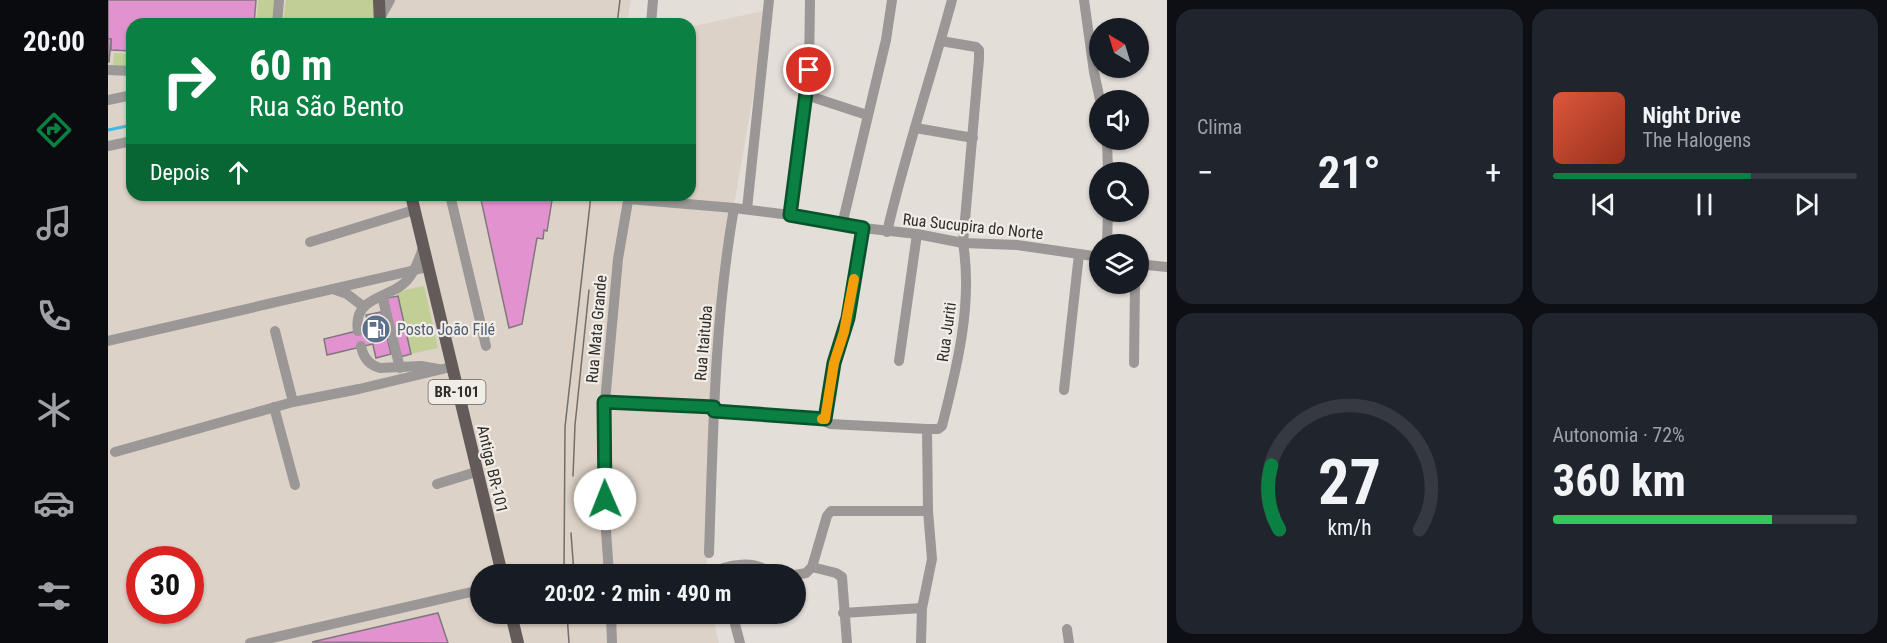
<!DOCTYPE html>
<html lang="pt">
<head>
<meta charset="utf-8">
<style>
  body { margin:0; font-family:"Roboto Condensed",sans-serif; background:#20242c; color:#f1f3f6; height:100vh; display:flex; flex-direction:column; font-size:22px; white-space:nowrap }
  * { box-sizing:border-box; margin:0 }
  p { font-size:20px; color:#9ea1a6 }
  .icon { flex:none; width:33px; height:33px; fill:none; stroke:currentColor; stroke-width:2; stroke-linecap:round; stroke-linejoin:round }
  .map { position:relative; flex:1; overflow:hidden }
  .sheet { display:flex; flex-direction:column; gap:9px; padding:9px; background:#0d0f14; width:720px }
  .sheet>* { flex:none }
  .top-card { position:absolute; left:18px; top:18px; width:570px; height:183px; border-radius:18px; box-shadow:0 2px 4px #0004; background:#0b8043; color:#fff; overflow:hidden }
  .needle { width:39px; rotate:322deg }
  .controls { position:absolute; left:981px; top:18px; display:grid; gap:12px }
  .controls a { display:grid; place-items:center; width:60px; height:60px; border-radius:50%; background:#171b24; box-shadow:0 2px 4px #0004; font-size:30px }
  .speed { position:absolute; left:18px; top:546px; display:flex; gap:12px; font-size:30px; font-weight:700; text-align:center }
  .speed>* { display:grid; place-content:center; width:78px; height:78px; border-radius:50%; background:#171b24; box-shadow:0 2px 4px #0004; line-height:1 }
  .speed .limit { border:9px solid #d22; background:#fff; color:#111 }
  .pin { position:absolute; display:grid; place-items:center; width:51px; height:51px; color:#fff; margin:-26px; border:3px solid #fff; border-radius:50%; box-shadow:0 2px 6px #0007 }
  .me { position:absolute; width:66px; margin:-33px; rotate:359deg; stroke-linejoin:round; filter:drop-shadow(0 0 4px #0008) }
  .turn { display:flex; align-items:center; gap:21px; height:126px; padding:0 24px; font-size:27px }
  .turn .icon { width:78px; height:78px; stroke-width:2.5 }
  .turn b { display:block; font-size:42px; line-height:51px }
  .then { display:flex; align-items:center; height:57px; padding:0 24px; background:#0003; gap:12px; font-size:22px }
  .big { font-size:45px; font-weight:700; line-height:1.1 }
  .sheet .tile { flex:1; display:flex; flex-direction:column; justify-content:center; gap:9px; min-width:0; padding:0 21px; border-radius:18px; background:#20242c }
  .sheet .dial { align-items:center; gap:0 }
  .dial svg { height:156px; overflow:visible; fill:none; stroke:#363941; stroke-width:7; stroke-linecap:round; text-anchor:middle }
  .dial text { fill:#f1f3f6; stroke:none }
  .song { display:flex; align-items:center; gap:18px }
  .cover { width:72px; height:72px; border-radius:9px; background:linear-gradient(135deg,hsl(10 70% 55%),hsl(10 70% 35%)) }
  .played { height:6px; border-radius:3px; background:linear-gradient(90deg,#0b8043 65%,#363941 65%) }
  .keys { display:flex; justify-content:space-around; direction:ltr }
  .heat { display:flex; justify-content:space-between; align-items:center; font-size:33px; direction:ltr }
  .charge { height:9px; border-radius:4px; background:linear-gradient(90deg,#34c759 72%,#363941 0) }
  .sheet .tiles { flex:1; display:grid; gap:9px; grid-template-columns:repeat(2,1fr) }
  .trip { position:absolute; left:362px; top:564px; width:336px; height:60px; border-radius:30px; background:#171b24; box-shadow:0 2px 4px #0004; font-weight:700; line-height:60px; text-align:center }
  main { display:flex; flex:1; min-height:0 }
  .menu { display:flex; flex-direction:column; width:108px; justify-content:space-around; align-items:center; background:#090b0e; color:#9ea1a6 }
  .menu .icon { width:42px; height:42px }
  .menu .active { color:#0b8043 }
  .menu b { font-size:27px; color:#f1f3f6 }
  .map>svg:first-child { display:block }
  .built { fill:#ddd2c7; fill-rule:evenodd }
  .green { fill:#c1ce96 }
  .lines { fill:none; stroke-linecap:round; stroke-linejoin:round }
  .stream { stroke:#3dbae4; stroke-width:3 }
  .building { fill:#e293cf; stroke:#7f797d; stroke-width:1.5 }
  .minor { stroke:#9b9796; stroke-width:10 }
  .major { stroke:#625b5a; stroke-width:12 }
  .tram { stroke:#726f6b; stroke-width:1.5 }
  .route-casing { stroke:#07532c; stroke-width:15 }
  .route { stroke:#0b8043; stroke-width:10 }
  .slow { stroke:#f59e0b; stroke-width:10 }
  .labels { text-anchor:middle; stroke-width:4.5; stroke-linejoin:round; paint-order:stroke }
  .shield { fill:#f1ece6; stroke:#696663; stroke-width:1.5 }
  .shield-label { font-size:15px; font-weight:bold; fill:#2f2d2b }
  .street-label { font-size:16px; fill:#2f2d2b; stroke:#f1ece6 }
  .service-label { font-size:16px; fill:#4e5e75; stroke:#f1ece6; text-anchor:start }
</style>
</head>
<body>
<main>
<nav class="menu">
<b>20:00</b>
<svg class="icon active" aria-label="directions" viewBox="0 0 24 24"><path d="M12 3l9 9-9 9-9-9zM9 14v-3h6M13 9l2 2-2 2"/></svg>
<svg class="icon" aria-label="music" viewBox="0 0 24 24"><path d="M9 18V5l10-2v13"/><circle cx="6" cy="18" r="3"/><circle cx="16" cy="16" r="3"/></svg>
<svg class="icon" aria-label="phone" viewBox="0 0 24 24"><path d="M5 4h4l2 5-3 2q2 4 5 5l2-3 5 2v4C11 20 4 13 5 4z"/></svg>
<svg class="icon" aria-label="climate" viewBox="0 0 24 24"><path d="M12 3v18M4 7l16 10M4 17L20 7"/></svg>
<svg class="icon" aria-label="car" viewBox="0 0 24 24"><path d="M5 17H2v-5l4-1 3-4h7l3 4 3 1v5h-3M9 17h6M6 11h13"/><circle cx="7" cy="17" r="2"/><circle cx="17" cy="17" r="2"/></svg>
<svg class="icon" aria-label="filters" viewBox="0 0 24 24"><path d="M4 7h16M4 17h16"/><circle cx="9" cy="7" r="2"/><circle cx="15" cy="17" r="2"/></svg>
</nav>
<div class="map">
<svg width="1059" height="643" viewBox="0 0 1059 643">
  <rect width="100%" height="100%" fill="#e4ded8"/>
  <path class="built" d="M 0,0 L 523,0 L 519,24 L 24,24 L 24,195 L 582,195 L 582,27 L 660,10 L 623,222 L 598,574 L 372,574 L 372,614 L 604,614 L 611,643 L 0,643 ZM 32,560 L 82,560 L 82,610 L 32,610 Z"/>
  <g class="green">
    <path d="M 150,0 L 166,0 L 165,24 L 148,24 Z"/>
    <path d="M 178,0 L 271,0 L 272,24 L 175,24 Z"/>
    <path d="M 6,53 L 24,54 L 24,67 L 5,66 Z"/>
    <path d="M 316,286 L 330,348 L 303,354 L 289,292 Z"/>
  </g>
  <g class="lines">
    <path class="stream" d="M 0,130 L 24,125"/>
  </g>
  <g class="building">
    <path d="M 0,0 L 148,0 L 146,24 L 24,24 L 24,51 L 3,50 L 3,39 L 0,39 Z"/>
    <path d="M 0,39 L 3,39 L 1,62 L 0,62 Z"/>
    <path d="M 372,195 L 434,195 L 434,199 L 444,200 L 439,231 L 436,230 L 435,239 L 429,238 L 414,324 L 401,328 Z"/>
    <path d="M 290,296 L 303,354 L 292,357 L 279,298 Z"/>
    <path d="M 273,312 L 283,354 L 268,358 L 258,315 Z"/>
    <path d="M 261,328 L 265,344 L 219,355 L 216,339 Z"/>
    <path d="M 330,613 L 340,643 L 204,642 Z"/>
  </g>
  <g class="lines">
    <g class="minor">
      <path d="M 976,0 L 986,72 L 992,100"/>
      <path d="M 272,18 L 282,0"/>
      <path d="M 169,24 L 171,0"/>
      <path d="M 543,24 L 545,0"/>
      <path d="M 0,70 L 24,71"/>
      <path d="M 698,95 L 759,115"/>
      <path d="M 0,100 L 24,95"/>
      <path d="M 808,128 L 865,138"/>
      <path d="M 999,140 L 1000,172"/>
      <path d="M 0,146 L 24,141"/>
      <path d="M 342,195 L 378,346"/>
      <path d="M 520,199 L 626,208 L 682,215 L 755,228 L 809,234 L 855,243 L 909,245 L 992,257"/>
      <path d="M 639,209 L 661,0"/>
      <path d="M 682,215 L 701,70 L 702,0"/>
      <path d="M 734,225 L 778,40 L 784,0"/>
      <path d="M 755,228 C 749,262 745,295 737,328 C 731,355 713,394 718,422 L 722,424 L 819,429"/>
      <path d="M 779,232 C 797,154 823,77 844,0"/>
      <path d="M 202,242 L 306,210"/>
      <path d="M 999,244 L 1000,212"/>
      <path d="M 1030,264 L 1059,267"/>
      <path d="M 225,289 L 239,294 L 256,307"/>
      <path d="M 274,296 L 292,368"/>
      <path d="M 167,331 L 185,402"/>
      <path d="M 250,331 C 245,301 272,299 291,287 C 305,278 310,262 315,248"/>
      <path d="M 0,341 L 320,267"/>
      <path d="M 253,346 C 255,357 261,365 272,368 L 313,366 L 330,369"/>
      <path d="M 791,361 L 809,234"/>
      <path d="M 1026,363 L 1027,284"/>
      <path d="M 956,390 L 971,254"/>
      <path d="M 497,402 L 606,407"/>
      <path d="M 166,407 L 187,485"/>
      <path d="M 606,411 L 717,419"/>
      <path d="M 7,452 L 185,402 L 251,389 L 343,367"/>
      <path d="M 329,484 L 368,472"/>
      <path d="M 601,553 C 605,438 606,322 626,208"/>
      <path d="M 704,567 L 728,573 L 734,577 L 739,643"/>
      <path d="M 501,574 L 497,516 L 497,402 L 510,259 L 521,195"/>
      <path d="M 603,574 C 618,564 649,559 662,574"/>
      <path d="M 687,575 L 698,573 L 704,567 L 719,516 L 723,511 L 820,511"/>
      <path d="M 735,613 L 814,608"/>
      <path d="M 503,614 L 504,643"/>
      <path d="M 629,614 L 627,624 L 632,643"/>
      <path d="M 959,629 L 961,643"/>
      <path d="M 142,643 L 372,590"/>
      <path d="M 813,643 L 814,608 L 824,559 L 820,511 L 819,429 L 830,429 L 834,426 C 849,367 865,304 855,243 L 871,59 L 871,50 L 868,47 L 833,41"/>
    </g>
    <g class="major">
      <path d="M 271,0 L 272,24"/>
      <path d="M 303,195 L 394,574"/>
      <path d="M 403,614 L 410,643"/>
    </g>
    <g class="tram">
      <path d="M 509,24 L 512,0"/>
      <path d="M 465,476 L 467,425 L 481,290"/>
      <path d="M 463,533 L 466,574"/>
      <path d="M 456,574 L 457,427 L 483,195"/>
      <path d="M 459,614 L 461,643"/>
    </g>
  </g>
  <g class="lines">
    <g class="route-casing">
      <path id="route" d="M 497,499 L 496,402 L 606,407 L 606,411 L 717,419 L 726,363 L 740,318 L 755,228 L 682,215 L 701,70"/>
    </g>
    <use href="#route" class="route"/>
    <path class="slow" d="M 714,419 L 717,419 L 726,363 L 736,332 L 746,279"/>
  </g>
  <defs>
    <g id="fuel-disc" transform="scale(1.5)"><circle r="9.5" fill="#5c6f8a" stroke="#f1ece6"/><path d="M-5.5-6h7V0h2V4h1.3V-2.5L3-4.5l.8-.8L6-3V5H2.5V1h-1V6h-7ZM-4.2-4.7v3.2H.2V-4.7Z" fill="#fff"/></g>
  </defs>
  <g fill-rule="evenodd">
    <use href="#fuel-disc" x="268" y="329"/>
  </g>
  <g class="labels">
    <rect class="shield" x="320.5" y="380" width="57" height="24" rx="4.5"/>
    <g class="shield-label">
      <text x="349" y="397">BR-101</text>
    </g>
    <g class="street-label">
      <text transform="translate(865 226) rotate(6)" y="6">Rua Sucupira do Norte</text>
      <text transform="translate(488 329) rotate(-85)" y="6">Rua Mata Grande</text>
      <text transform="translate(838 332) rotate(-82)" y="6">Rua Juriti</text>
      <text transform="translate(595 343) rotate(-85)" y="6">Rua Itaituba</text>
      <text transform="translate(385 469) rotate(77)" y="6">Antiga BR-101</text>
    </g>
    <g class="service-label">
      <text x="289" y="335">Posto João Filé</text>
    </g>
  </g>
</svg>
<div class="controls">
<a><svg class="needle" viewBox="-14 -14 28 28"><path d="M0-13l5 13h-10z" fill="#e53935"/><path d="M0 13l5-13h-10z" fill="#9ea1a6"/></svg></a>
<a><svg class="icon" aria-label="sound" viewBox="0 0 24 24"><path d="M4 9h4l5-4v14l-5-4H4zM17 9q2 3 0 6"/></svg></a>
<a><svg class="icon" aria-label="search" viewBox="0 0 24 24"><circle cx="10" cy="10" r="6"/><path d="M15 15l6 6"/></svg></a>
<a><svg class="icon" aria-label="layers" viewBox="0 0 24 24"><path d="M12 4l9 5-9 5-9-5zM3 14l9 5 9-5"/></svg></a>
</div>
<div class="speed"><div class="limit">30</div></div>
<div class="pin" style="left:701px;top:70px;background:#d93025"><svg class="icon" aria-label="arrive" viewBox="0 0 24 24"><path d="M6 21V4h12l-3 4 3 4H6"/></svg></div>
<svg class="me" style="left:497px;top:499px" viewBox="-20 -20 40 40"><circle r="19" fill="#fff"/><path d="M0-13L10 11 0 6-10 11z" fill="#0b8043"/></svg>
<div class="trip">20:02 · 2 min · 490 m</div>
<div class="top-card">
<div class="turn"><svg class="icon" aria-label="right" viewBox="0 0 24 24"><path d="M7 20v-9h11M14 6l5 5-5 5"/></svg><div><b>60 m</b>Rua São Bento</div></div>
<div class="then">Depois<svg class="icon" aria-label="ahead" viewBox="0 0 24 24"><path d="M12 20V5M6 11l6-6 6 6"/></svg></div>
</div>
</div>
<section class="sheet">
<div class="tiles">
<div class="tile"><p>Clima</p>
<div class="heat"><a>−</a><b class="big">21°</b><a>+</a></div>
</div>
<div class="tile">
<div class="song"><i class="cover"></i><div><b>Night Drive</b><p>The Halogens</p></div></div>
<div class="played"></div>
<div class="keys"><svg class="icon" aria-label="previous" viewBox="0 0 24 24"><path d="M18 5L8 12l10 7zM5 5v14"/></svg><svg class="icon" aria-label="pause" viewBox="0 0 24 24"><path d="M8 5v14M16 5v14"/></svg><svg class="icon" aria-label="next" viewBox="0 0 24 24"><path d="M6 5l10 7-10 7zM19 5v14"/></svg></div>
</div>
<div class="tile dial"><svg viewBox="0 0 100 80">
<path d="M14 69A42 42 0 1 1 86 69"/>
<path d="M14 69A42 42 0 0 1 10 36" stroke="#0b8043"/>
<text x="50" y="56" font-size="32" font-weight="700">27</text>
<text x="50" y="72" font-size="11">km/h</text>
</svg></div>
<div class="tile"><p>Autonomia · 72%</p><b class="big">360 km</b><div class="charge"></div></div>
</div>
</section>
</main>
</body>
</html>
